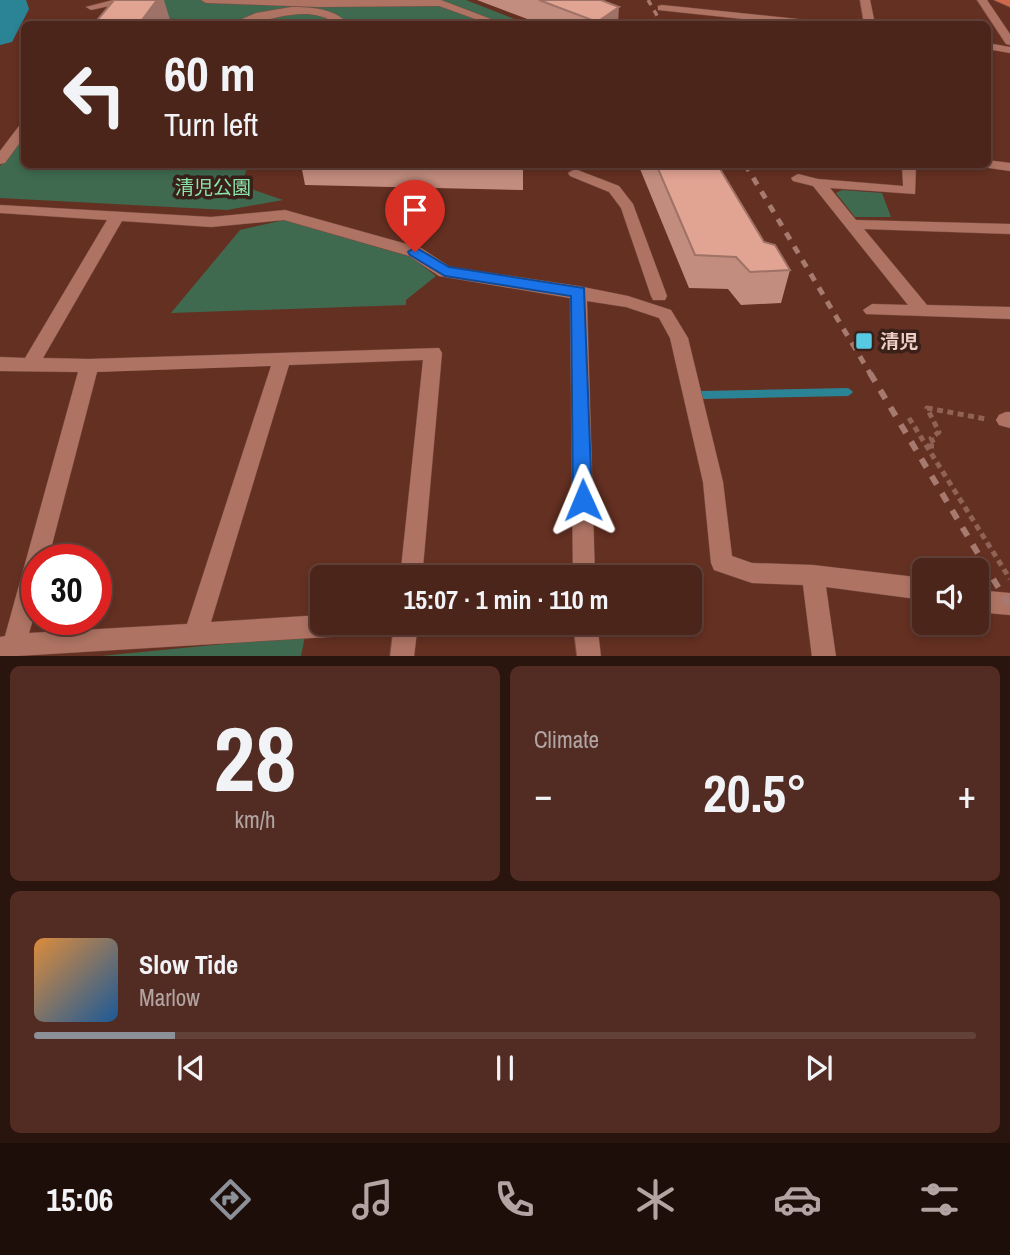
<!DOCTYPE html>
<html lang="en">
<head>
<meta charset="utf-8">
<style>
  body { margin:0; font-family:"Archivo Narrow","Noto Sans JP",sans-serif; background:#522c23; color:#f1f3f6; height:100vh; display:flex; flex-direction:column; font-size:26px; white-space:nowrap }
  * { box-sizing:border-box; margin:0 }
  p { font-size:23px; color:#b2a4a2 }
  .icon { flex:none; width:38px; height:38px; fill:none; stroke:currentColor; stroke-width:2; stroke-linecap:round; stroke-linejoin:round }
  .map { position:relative; height:656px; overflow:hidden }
  .panel { display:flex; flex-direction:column; gap:10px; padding:10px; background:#29140e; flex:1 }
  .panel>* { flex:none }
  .top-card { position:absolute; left:21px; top:21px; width:970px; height:147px; border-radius:10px; box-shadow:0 4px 10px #0003,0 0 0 2px #624139; background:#4b241a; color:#f1f3f6; overflow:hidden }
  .tools { position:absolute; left:912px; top:558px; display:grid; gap:14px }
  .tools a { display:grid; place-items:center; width:77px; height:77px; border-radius:10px; background:#4b241a; box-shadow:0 4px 10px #0003,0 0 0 2px #624139; font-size:35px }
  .speed { position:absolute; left:21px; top:544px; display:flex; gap:14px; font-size:35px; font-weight:700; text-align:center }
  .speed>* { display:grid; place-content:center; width:91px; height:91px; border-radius:50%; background:#4b241a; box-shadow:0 4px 10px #0003,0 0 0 2px #624139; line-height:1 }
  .speed .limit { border:10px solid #d22; background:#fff; color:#111 }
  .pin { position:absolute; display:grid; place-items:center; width:60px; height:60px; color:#fff; margin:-72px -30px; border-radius:50% 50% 50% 0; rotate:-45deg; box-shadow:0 0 7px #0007 }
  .pin .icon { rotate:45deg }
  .me { position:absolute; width:77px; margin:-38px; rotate:359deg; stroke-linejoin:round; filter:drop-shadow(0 0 5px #0008) }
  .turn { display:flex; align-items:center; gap:24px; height:147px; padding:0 28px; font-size:32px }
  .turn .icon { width:91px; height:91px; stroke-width:2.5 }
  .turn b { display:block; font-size:49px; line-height:60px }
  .big { font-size:52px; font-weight:700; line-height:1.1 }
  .panel .widget { flex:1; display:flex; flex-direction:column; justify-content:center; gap:10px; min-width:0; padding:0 24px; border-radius:10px; background:#522c23 }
  .panel .dial { align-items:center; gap:0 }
  .dial b { font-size:91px; line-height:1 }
  .song { display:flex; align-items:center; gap:21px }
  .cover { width:84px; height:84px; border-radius:10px; background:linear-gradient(135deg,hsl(30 70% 55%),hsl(210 70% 35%)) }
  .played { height:7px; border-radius:4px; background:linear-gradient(90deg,#8c9099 15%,#624139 15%) }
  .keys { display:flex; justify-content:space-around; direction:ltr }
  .heat { display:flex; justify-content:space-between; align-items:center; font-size:38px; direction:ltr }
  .panel .tiles { flex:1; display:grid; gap:10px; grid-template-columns:1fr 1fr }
  .widget:last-child { grid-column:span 2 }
  .trip { position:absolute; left:310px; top:565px; width:392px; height:70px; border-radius:10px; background:#4b241a; box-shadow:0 4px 10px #0003,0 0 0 2px #624139; font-weight:700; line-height:70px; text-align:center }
  .tab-bar { display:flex; height:112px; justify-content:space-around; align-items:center; background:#1e0e0a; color:#b2a4a2 }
  .tab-bar .icon { width:49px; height:49px }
  .tab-bar .selected { color:#8c9099 }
  .tab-bar b { font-size:32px; color:#f1f3f6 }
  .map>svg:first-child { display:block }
  .green { fill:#3f6a4f }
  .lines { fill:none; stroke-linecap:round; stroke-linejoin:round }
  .stream { fill:#2b8396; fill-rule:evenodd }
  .river { fill:#2b8396; fill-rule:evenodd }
  .street-casing { stroke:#794c41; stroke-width:1 }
  .primary-casing { stroke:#794c41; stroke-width:1 }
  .path { stroke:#906255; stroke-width:5; stroke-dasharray:6 4.5; stroke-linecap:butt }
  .street { fill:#ae7363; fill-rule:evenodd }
  .primary { fill:#d0684d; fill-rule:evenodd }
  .rail-far2 { stroke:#a67a6f; stroke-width:3.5; stroke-dasharray:6 6; stroke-linecap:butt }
  .rail-far1 { stroke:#a67a6f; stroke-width:5; stroke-dasharray:8 8; stroke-linecap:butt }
  .rail { stroke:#a67a6f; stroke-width:6; stroke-dasharray:10 10; stroke-linecap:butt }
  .wall { fill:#c28c7e }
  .shaded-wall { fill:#9e7266 }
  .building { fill:#e1a392; stroke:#9e7266; stroke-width:2 }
  .route { fill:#1a73e8; stroke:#114b97; stroke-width:2 }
  .poi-dot { fill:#58c9e3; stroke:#39211a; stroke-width:2.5 }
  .labels { text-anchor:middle; stroke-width:7; stroke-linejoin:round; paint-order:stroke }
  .park-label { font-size:19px; fill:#8ce5ad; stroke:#39211a }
  .poi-label { font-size:19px; font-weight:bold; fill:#efcec5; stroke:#39211a; text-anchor:start }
</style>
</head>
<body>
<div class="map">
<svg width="1010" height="657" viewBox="0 0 1010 657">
  <rect width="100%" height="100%" fill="#643022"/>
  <g class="green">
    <path d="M 118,0 L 466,0 L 527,24 L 179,24 L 182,19 L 111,17 Z"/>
    <path d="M 24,135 L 24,164 L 249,165 L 240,185 L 283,200 L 227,210 L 0,198 L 0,166 Z"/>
    <path d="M 842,190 L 882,193 L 891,217 L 855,217 L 836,193 Z"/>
    <path d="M 284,220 L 411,257 L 436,276 L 406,300 L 406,305 L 171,313 L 240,230 Z"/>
    <path d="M 305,636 L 301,656 L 91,657 Z"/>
  </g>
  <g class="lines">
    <path class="stream" d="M 848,388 L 851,390 L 853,392 L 851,394 L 848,396 L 701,399 L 698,398 L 696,395 L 698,392 L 701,391 Z"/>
    <path class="river" d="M 0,0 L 26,0 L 29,9 L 12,42 L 0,45 Z"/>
    <g class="street-casing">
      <g id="street">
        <path d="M 113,0 L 137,0 L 91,10 L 86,7 Z"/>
        <path d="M 201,0 L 441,0 L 504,24 L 489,24 L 439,6 L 319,7 L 206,3 Z"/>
        <path d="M 860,0 L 870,0 L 875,24 L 864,24 Z"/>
        <path d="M 977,0 L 987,0 L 1010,34 L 1010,45 L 1006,44 Z"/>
        <path d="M 662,5 L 817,21 L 823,24 L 790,24 L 658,10 L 658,6 Z"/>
        <path d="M 291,7 C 312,7 333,8 349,24 L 337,24 C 302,0 264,27 230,24 L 256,13 Z"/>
        <path d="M 987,43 L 1010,47 L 1010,53 L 987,49 Z"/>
        <path d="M 24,125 L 24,137 L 5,163 L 0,164 L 0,151 L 19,126 Z"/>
        <path d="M 987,160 L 1010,163 L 1010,171 L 982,167 L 980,164 L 987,164 Z"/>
        <path d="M 548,164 L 563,164 L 563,165 L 556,169 Z"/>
        <path d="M 902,164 L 916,164 L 915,194 L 830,188 L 856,220 L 1010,224 L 1010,234 L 864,229 L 927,305 L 1010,307 L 1010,319 L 866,314 L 863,310 L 872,304 L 908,305 L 813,186 L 793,181 L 791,178 L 798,174 L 818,179 L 903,186 Z"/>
        <path d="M 575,169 L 619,186 L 633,204 L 667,296 L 665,300 L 653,300 L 651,296 L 621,208 L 609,192 L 570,176 L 568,173 Z"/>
        <path d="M 0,205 L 211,217 L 285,210 L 421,248 L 450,267 L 578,286 L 628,296 L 671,310 L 688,338 L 723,482 L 732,556 L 752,563 L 813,565 L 924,578 L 924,600 L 826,587 L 836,657 L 812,657 L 803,585 L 752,583 L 714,570 L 711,563 L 703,482 L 670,338 L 659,318 L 626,307 L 587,301 L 595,578 L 573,578 L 570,298 L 439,276 L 409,256 L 284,220 L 211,227 L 122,221 L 43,358 L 89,359 L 439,348 L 442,353 L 422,578 L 400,578 L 423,360 L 289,365 L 211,622 L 322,615 L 322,623 L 389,623 L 385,631 L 377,634 L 0,657 L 0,637 L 5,636 L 78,372 L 0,371 L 0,357 L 25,358 L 107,220 L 0,213 ZM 271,366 L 187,624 L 29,633 L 37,606 L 37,560 L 48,560 L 97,372 Z"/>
        <path d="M 1006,412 L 1010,412 L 1010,428 L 999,425 L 996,420 L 999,415 Z"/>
        <path d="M 976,590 L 1010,593 L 1010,615 L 976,612 Z"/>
        <path d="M 394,623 L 418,623 L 414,657 L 390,657 Z"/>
        <path d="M 573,623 L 597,623 L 601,657 L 577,657 Z"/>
      </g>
    </g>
    <g class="primary-casing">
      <path id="primary" d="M 994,0 L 1010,0 L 1010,7 Z"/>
    </g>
    <g class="path">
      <path d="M 909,418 L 1010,579"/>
      <path d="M 928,446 L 935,446 L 931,438 L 939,432 L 927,408 L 986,419"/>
    </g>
    <use href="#street" class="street"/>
    <use href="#primary" class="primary"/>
    <path class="rail-far2" d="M 648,0 L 662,24"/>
    <path class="rail-far1" d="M 745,164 L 871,375"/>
    <path class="rail" d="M 870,373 L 1010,607"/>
  </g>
  <g class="wall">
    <path d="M 477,0 L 601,0 L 618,24 L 531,24 L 530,20 Z"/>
    <path d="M 301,164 L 523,164 L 523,190 L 305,185 Z"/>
    <path d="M 638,164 L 717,164 L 764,242 L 790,270 L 781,303 L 741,305 L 728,289 L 689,288 Z"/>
  </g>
  <g class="shaded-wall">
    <path d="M 157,0 L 164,0 L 170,20 L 167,24 L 139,24 Z"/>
    <path d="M 619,7 L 618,24 L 596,24 L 597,22 Z"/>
  </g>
  <g class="building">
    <path d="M 114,0 L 157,0 L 139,24 L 94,24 Z"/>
    <path d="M 539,0 L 601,0 L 619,7 L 597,22 Z"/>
    <path d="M 656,164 L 717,164 L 764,242 L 775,245 L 790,270 L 750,272 L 736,257 L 695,255 Z"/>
  </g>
  <path class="route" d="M 415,247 L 449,267 L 584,288 L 592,500 L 589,505 L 583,508 L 576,505 L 573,500 L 571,296 L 445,276 L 410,255 L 408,252 Z"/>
  <rect class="poi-dot" x="855" y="332" width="18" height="18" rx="3.5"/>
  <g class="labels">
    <g class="park-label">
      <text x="213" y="194">清児公園</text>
    </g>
    <g class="poi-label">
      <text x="880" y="348">清児</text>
    </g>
  </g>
</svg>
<div class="tools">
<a><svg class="icon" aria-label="sound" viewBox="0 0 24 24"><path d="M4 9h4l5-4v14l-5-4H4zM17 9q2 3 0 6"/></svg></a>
</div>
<div class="speed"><div class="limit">30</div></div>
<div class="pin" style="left:415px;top:252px;background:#d93025"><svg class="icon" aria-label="arrive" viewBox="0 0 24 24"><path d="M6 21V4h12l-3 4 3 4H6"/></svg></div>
<svg class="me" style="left:583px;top:500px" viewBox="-20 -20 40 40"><path d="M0-17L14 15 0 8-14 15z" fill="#1a73e8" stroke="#fff" stroke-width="4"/></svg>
<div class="trip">15:07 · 1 min · 110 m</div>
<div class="top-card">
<div class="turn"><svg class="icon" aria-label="left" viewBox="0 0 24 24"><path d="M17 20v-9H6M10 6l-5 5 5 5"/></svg><div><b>60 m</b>Turn left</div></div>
</div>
</div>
<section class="panel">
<div class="tiles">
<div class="widget dial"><b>28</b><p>km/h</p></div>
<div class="widget"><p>Climate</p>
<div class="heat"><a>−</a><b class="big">20.5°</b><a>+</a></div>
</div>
<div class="widget">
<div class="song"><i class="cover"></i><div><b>Slow Tide</b><p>Marlow</p></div></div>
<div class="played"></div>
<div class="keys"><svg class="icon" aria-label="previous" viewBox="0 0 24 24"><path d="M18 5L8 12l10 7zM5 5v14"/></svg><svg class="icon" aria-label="pause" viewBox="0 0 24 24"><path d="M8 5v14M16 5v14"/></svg><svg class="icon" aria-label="next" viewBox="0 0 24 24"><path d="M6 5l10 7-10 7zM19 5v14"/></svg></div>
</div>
</div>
</section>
<nav class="tab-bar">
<b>15:06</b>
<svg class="icon selected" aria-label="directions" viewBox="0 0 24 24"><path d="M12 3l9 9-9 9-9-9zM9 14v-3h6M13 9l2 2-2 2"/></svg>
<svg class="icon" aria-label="music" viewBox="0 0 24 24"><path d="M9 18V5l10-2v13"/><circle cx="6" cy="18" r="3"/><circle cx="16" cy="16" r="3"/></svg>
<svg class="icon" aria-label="phone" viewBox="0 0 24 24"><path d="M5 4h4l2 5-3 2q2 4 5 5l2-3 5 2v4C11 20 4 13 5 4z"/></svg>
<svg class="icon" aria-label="climate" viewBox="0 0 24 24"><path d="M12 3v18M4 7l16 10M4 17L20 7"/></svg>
<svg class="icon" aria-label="car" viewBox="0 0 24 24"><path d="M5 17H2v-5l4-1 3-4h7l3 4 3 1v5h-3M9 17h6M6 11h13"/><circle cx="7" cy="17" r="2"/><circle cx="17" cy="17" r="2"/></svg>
<svg class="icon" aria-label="filters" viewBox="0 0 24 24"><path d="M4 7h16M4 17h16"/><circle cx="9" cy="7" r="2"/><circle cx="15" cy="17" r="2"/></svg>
</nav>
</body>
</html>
